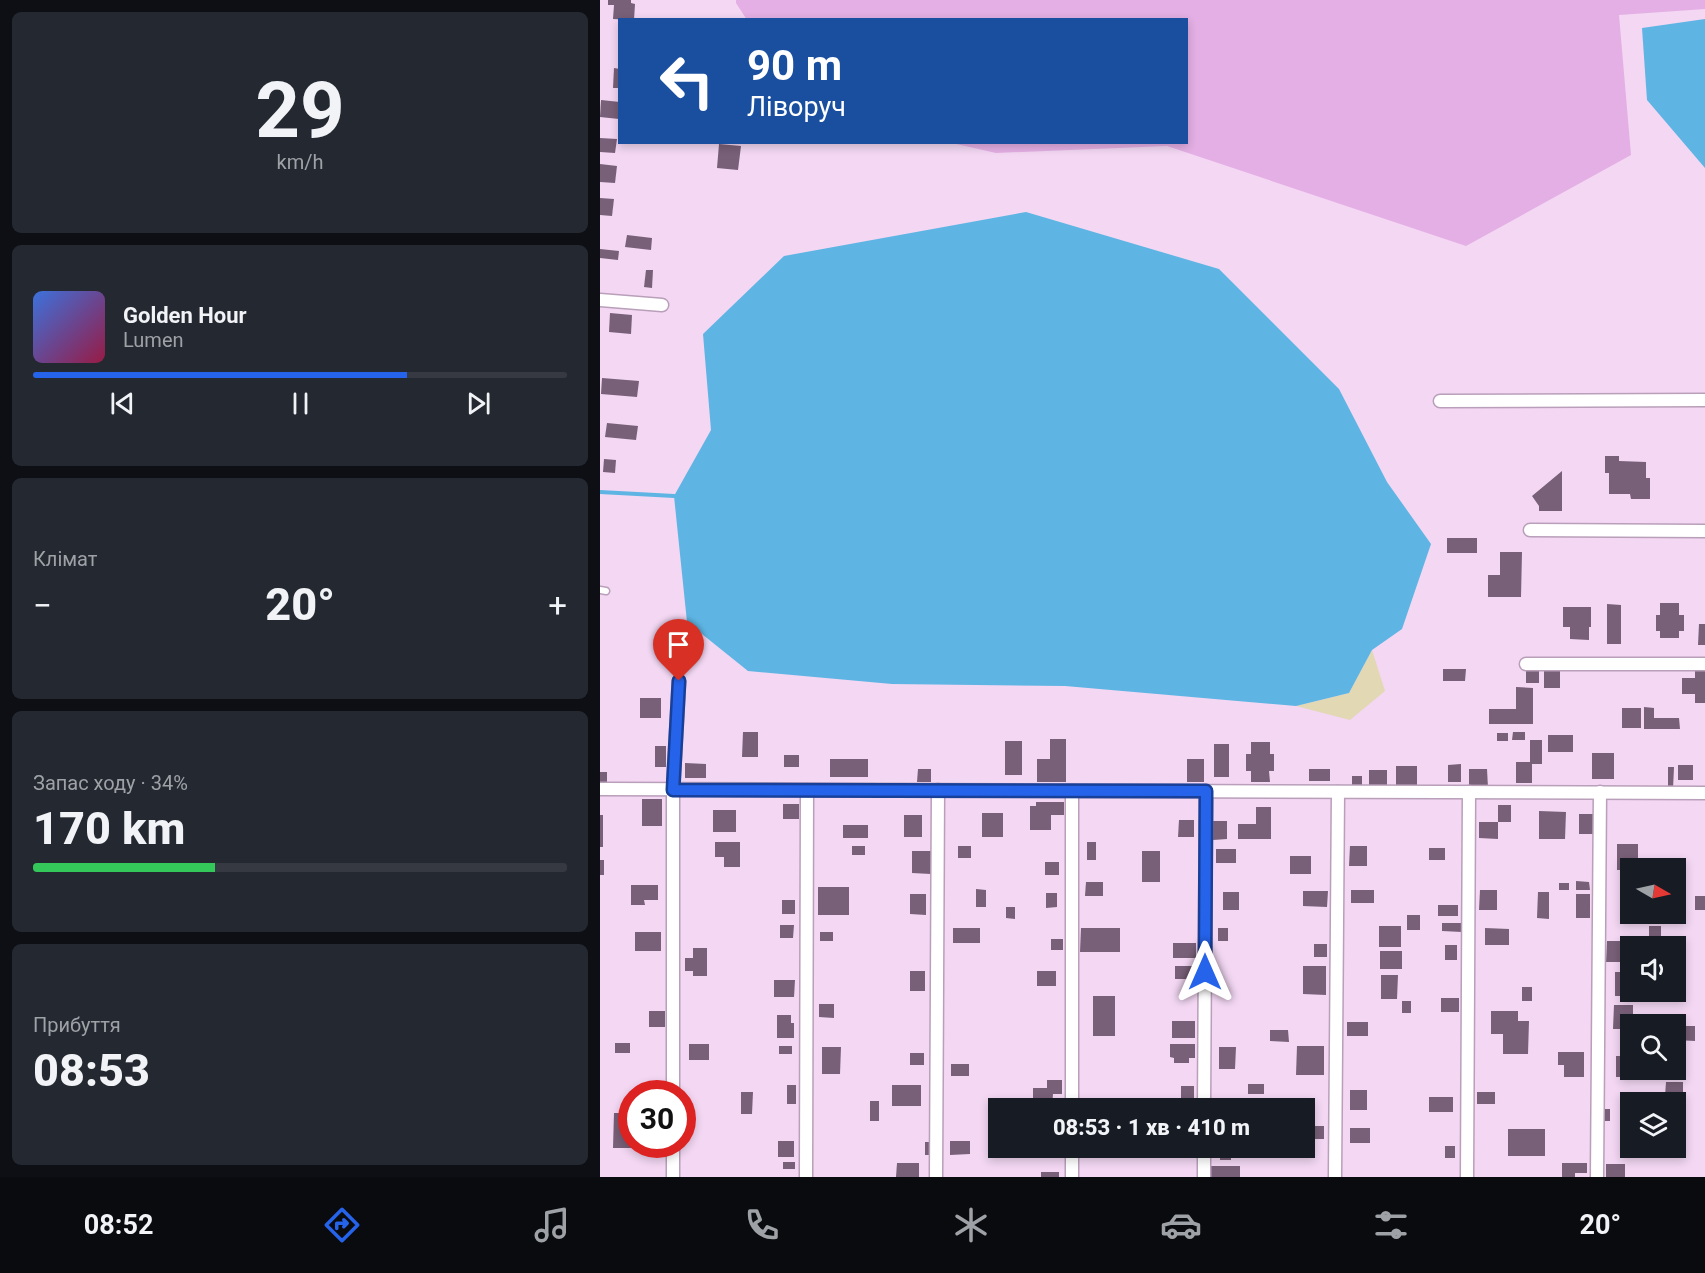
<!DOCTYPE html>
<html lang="uk">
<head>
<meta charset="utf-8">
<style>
  body { margin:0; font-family:Roboto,sans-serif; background:#242831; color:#f1f3f6; height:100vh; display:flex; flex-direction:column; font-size:22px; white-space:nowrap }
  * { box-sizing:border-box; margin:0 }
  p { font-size:20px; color:#9ea1a6 }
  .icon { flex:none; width:33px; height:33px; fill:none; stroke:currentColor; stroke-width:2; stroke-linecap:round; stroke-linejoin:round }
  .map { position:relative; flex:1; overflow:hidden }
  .details { display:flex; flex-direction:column; gap:12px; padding:12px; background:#0d0f14; width:600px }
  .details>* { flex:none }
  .hud { position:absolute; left:18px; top:18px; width:570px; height:126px; border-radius:0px; box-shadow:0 3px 9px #0003; background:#1a4fa0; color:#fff; overflow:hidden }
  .needle { width:39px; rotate:99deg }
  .fabs { position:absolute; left:1020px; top:858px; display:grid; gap:12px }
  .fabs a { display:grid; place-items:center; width:66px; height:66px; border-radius:0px; background:#171b24; box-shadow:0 3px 9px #0003; font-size:30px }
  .speed { position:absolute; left:18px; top:1080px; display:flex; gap:12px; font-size:30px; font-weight:700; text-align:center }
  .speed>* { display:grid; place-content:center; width:78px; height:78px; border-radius:50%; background:#171b24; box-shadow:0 3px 9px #0003; line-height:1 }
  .speed .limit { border:9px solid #d22; background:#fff; color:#111 }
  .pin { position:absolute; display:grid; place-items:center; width:51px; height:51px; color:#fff; margin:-62px -26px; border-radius:50% 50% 50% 0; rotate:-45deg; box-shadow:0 0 6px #0007 }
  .pin .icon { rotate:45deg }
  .me { position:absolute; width:66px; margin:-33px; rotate:0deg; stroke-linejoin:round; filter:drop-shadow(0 0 4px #0008) }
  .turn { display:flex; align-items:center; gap:21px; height:126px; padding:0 30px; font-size:27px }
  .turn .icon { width:78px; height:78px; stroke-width:2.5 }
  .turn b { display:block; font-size:42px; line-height:51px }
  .big { font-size:45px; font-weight:800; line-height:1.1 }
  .details .card { flex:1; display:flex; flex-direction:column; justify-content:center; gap:9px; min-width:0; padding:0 21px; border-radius:9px; background:#242831 }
  .details .dial { align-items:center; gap:0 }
  .dial b { font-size:78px; line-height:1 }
  .song { display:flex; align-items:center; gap:18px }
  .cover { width:72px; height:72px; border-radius:9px; background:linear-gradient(135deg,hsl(220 70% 55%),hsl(340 70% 35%)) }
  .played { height:6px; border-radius:3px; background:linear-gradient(90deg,#2563eb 70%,#363941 70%) }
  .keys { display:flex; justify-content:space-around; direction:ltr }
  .heat { display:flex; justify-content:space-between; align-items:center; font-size:33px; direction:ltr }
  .charge { height:9px; border-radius:4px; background:linear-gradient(90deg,#34c759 34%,#363941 0) }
  .trip { position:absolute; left:388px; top:1098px; width:327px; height:60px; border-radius:0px; background:#171b24; box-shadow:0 3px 9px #0003; font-weight:800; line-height:60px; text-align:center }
  .menu { display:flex; height:96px; justify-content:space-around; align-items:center; background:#090b0e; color:#9ea1a6 }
  .menu .icon { width:42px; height:42px }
  .menu .current { color:#2563eb }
  .menu b { font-size:27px; color:#f1f3f6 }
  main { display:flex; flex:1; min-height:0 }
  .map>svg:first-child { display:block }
  .green { fill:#e4afe4 }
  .sand { fill:#e2d8b3 }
  .water { fill:#5eb5e3 }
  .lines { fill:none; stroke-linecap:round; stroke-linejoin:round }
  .stream { stroke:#5eb5e3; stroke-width:4 }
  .building { fill:#786078 }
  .service-casing { stroke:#b99fb9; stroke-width:9 }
  .minor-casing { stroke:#b99fb9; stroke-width:15 }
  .service { stroke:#fff; stroke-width:6 }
  .minor { stroke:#fff; stroke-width:12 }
  .route-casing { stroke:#184099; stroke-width:15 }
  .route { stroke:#2563eb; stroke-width:10 }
</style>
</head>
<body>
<main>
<section class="details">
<div class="card dial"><b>29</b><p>km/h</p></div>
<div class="card">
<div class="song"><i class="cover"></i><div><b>Golden Hour</b><p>Lumen</p></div></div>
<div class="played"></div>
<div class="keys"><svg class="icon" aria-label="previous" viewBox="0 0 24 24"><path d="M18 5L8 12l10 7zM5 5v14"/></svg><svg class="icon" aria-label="pause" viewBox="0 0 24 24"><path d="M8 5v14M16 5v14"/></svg><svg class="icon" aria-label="next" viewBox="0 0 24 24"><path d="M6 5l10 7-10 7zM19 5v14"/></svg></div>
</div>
<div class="card"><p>Клімат</p>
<div class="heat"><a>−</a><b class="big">20°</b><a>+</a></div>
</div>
<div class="card"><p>Запас ходу · 34%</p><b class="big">170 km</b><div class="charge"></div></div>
<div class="card"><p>Прибуття</p><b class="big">08:53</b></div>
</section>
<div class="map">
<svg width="1105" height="1177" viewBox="0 0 1105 1177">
  <rect width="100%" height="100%" fill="#f3d7f3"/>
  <path class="green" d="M 136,0 L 1105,0 L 1105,9 L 1019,15 L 1031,155 L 866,246 L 567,146 L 396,153 L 352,143 L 586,142 L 586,20 L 147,20 L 136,3 Z"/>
  <path class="sand" d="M 772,650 L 785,691 L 750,720 L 696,706 L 749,693 Z"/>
  <g class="water">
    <path d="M 1105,19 L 1105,168 L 1047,100 L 1042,28 Z"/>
    <path d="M 426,212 L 619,269 L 739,389 L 787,482 L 831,544 L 802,629 L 772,650 L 749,693 L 696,706 L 465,686 L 292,684 L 148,671 L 87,622 L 74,496 L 111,430 L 103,334 L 184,256 Z"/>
  </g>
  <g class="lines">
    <path class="stream" d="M 0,492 L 74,496"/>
  </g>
  <g class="building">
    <path d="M 8,0 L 31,0 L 31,3 L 35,4 L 34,20 L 13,19 L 14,5 L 8,5 Z"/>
    <path d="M 14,68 L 20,69 L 20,88 L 13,88 Z"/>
    <path d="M 1,100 L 20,102 L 19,119 L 0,117 Z"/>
    <path d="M 0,138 L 17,139 L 15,153 L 0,152 Z"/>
    <path d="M 119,144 L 141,146 L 138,170 L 117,168 Z"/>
    <path d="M 0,164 L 17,166 L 15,183 L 0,182 Z"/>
    <path d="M 0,198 L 14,199 L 12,216 L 0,215 Z"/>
    <path d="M 27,235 L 52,238 L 51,250 L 25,247 Z"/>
    <path d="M 0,249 L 19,251 L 18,260 L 0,258 Z"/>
    <path d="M 46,270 L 53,270 L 52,288 L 44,287 Z"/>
    <path d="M 10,313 L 32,315 L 31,334 L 9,332 Z"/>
    <path d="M 2,378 L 39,381 L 37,397 L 1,394 Z"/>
    <path d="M 7,423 L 38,426 L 36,440 L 5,437 Z"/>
    <path d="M 1005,456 L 1019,456 L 1019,461 L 1046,462 L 1046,478 L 1050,478 L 1050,499 L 1031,499 L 1030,494 L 1009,494 L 1009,473 L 1005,473 Z"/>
    <path d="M 4,459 L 16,460 L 15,473 L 3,472 Z"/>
    <path d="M 962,471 L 962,511 L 939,511 L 939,506 L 932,496 Z"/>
    <rect x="847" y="538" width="30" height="15"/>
    <path d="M 900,552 L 922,552 L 921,597 L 888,597 L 888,575 L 900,575 Z"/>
    <path d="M 1060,603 L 1079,603 L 1079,615 L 1084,615 L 1084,631 L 1079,631 L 1079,638 L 1060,638 L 1060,631 L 1056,631 L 1056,615 L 1060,615 Z"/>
    <path d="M 1007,604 L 1021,605 L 1021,644 L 1007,644 Z"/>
    <path d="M 963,607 L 991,607 L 991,627 L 989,627 L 989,640 L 970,639 L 970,627 L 963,627 Z"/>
    <path d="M 1099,624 L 1105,624 L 1105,645 L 1098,645 Z"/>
    <path d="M 843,669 L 866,669 L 865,681 L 843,681 Z"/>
    <rect x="926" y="669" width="13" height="14"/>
    <path d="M 1095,670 L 1105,670 L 1105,703 L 1095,703 L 1095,694 L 1082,694 L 1082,678 L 1095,678 Z"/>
    <rect x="944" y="671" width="16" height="17"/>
    <path d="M 916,687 L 933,688 L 933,724 L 889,724 L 889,709 L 916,709 Z"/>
    <rect x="40" y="698" width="21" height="20"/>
    <path d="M 1044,707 L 1054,708 L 1054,718 L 1079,718 L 1080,729 L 1044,729 Z"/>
    <rect x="1022" y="708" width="19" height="20"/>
    <path d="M 143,732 L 158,732 L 158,757 L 142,757 Z"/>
    <path d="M 913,732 L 925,732 L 925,740 L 912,740 Z"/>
    <rect x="897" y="733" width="11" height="8"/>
    <rect x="948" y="735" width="25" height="17"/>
    <path d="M 450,739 L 466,739 L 466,782 L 437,782 L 437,759 L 450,759 Z"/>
    <path d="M 930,740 L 942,740 L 942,764 L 932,764 L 932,783 L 916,783 L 916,762 L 930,762 Z"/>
    <rect x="405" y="741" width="17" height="34"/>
    <path d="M 651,742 L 670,742 L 670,754 L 674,754 L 674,771 L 669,771 L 670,782 L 651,782 L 651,771 L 646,771 L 646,754 L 651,754 Z"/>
    <rect x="614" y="744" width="15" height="33"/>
    <rect x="55" y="746" width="11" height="21"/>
    <rect x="992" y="753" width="22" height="26"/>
    <rect x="184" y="755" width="15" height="12"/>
    <rect x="230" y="759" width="38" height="18"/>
    <rect x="587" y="759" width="17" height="23"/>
    <path d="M 85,763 L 106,764 L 106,778 L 85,778 Z"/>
    <path d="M 861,764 L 861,782 L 848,782 L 848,765 Z"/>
    <rect x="1078" y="765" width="15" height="15"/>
    <rect x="796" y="766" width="21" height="19"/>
    <path d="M 1068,767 L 1074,767 L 1073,789 L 1068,789 Z"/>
    <path d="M 318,769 L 331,769 L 331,782 L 317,782 Z"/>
    <rect x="709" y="769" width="21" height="12"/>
    <path d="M 869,769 L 887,769 L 888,788 L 869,788 Z"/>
    <rect x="769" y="770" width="18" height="18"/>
    <rect x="0" y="772" width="7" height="12"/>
    <rect x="752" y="776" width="10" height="9"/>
    <rect x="42" y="799" width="20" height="27"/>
    <path d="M 436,802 L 464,802 L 464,815 L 451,815 L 451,830 L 430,830 L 430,806 L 436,806 Z"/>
    <rect x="183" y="804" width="16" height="15"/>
    <rect x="898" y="805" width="13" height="17"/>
    <path d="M 656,807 L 671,807 L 671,839 L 638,839 L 638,824 L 656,824 Z"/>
    <rect x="113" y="810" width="23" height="22"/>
    <path d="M 939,811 L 966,812 L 965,839 L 939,839 Z"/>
    <rect x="382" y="813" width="21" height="24"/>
    <rect x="979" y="814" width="15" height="20"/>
    <rect x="0" y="815" width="3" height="32"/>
    <rect x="304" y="815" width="18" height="22"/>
    <path d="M 579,820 L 594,820 L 594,837 L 578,837 Z"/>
    <path d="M 613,821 L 627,821 L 627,839 L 613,840 Z"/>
    <path d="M 879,822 L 898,822 L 898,839 L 879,838 Z"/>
    <rect x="243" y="825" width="25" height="13"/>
    <path d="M 115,842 L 140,842 L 140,867 L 124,867 L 124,857 L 115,857 Z"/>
    <rect x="487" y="842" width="9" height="18"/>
    <path d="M 1017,844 L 1038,844 L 1038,868 L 1030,868 L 1030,870 L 1017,870 Z"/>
    <rect x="252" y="846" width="13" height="9"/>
    <rect x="358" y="846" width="13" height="12"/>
    <path d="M 750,846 L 767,846 L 767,866 L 749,866 Z"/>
    <rect x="829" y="848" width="16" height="12"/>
    <rect x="616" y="849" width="20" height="14"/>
    <path d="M 312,851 L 331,851 L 331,874 L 312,873 Z"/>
    <rect x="542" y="851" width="18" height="31"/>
    <rect x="690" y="856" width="21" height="18"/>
    <rect x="0" y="860" width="4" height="15"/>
    <rect x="445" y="862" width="14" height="13"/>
    <path d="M 976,881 L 989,882 L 990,890 L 976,890 Z"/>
    <path d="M 486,882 L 503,882 L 503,896 L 485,896 Z"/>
    <rect x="959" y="883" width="10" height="7"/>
    <path d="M 31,885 L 58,885 L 58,900 L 44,900 L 45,905 L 31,905 Z"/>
    <rect x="218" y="887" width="31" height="28"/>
    <path d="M 376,889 L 386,890 L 386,907 L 376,907 Z"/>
    <rect x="751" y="890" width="23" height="13"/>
    <path d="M 880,890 L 897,890 L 897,910 L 879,910 Z"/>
    <path d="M 703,891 L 728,891 L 727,907 L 703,906 Z"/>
    <rect x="623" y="892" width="16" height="18"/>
    <path d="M 938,892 L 949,892 L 949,919 L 937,918 Z"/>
    <path d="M 446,893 L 457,893 L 457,907 L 446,908 Z"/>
    <path d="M 310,894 L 326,894 L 326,915 L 310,914 Z"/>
    <rect x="976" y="894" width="14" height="24"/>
    <rect x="1095" y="896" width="10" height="14"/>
    <rect x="182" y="900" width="13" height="14"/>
    <rect x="838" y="905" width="20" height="11"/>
    <path d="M 406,907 L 415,907 L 415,919 L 406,918 Z"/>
    <rect x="1045" y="914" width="18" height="7"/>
    <rect x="807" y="915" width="13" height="15"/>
    <path d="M 842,923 L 862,923 L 862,932 L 842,931 Z"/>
    <path d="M 180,925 L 194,925 L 193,938 L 180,938 Z"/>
    <rect x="779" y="926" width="22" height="21"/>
    <rect x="1049" y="926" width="12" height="20"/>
    <rect x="353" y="928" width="27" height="15"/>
    <path d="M 481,928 L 520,928 L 520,952 L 480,952 Z"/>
    <rect x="618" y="928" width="10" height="13"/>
    <path d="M 885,928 L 909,929 L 909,945 L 885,945 Z"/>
    <rect x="35" y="932" width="26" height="19"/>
    <rect x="220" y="932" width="13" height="9"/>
    <rect x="451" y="939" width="12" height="11"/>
    <path d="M 1007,941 L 1021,941 L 1021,962 L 1006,962 Z"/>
    <rect x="573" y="943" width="23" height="15"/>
    <rect x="714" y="944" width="13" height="13"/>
    <rect x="845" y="945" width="12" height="15"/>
    <path d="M 93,948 L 107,948 L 107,976 L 93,976 L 93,971 L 85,971 L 85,958 L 93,958 Z"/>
    <rect x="780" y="951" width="22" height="18"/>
    <path d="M 575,966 L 595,966 L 595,975 L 588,975 L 588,979 L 575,979 Z"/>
    <path d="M 703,966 L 726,966 L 726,995 L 703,994 Z"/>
    <rect x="310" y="971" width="15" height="20"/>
    <rect x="437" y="971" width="19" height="15"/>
    <path d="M 1015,972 L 1030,972 L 1030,992 L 1041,992 L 1041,996 L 1015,996 Z"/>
    <path d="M 781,975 L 798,975 L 797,999 L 781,999 Z"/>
    <path d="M 174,980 L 195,980 L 194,997 L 174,997 Z"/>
    <rect x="922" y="987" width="10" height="14"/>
    <rect x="493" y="996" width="22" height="40"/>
    <rect x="841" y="998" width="18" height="14"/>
    <rect x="802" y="1001" width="9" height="12"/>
    <path d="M 219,1004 L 234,1004 L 234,1018 L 219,1017 Z"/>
    <path d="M 1014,1005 L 1033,1005 L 1033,1024 L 1030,1024 L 1030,1029 L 1013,1029 Z"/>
    <rect x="49" y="1011" width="16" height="16"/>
    <path d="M 891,1011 L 918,1011 L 918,1021 L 929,1021 L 928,1054 L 903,1054 L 903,1034 L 891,1034 Z"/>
    <path d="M 177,1015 L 191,1015 L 191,1023 L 194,1023 L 194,1038 L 177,1038 Z"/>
    <rect x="572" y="1021" width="23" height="17"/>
    <rect x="747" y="1022" width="21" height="14"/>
    <path d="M 1076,1026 L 1095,1026 L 1095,1041 L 1076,1040 Z"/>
    <path d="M 670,1030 L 688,1030 L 689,1042 L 670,1041 Z"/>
    <rect x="15" y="1043" width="15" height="10"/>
    <rect x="89" y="1044" width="20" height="16"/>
    <path d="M 570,1044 L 595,1044 L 595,1058 L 589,1058 L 589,1063 L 574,1063 L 574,1058 L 570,1057 Z"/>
    <rect x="179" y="1046" width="13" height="8"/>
    <path d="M 697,1046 L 724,1046 L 724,1075 L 696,1075 Z"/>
    <path d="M 222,1047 L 241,1047 L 240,1074 L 222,1074 Z"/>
    <path d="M 619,1047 L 636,1047 L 635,1069 L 619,1069 Z"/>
    <path d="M 958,1052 L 984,1052 L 984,1077 L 964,1077 L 964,1065 L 958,1065 Z"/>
    <rect x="310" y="1053" width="14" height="12"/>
    <path d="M 1016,1056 L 1030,1056 L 1030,1070 L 1040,1070 L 1040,1077 L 1016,1077 Z"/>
    <rect x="351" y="1064" width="18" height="12"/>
    <path d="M 447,1080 L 462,1080 L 462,1094 L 453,1094 L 452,1108 L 433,1108 L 433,1088 L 447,1088 Z"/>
    <path d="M 1066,1082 L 1083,1082 L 1083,1096 L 1065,1096 Z"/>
    <rect x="648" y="1084" width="16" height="10"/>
    <rect x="187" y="1085" width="9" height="19"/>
    <rect x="292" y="1085" width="29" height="21"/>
    <rect x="581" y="1086" width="13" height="13"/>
    <rect x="750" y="1090" width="17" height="20"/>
    <path d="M 141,1092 L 153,1092 L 152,1114 L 141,1114 Z"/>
    <rect x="877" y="1092" width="18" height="12"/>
    <rect x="829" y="1097" width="24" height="15"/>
    <rect x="270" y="1101" width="9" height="20"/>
    <rect x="1002" y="1109" width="8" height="12"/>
    <path d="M 14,1113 L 32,1113 L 32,1144 L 35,1144 L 35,1148 L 13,1148 Z"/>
    <rect x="710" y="1126" width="14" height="13"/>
    <rect x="750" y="1128" width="20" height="15"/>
    <rect x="908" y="1129" width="37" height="27"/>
    <rect x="178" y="1141" width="16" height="16"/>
    <path d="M 350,1141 L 370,1141 L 370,1154 L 350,1155 Z"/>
    <rect x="325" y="1142" width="6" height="13"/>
    <rect x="845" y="1146" width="10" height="12"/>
    <path d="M 620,1148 L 643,1148 L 643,1152 L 631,1152 L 631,1160 L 620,1160 Z"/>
    <rect x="183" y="1162" width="12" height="7"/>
    <path d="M 297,1163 L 319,1163 L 319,1177 L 296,1177 Z"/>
    <path d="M 962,1163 L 987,1163 L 987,1173 L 975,1173 L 975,1177 L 962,1177 Z"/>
    <rect x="1006" y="1164" width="19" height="13"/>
    <rect x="609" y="1166" width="31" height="11"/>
    <rect x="441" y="1172" width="18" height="5"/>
  </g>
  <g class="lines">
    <g class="service-casing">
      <path id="service" d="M 0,590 L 6,591"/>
    </g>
    <g class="minor-casing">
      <g id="minor">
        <path d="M 0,300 L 62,305"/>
        <path d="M 840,401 L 1105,400"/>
        <path d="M 930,530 L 1105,531"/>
        <path d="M 926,664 L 1105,664"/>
        <path d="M 0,789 L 1105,793"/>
        <path d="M 472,791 L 472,1108"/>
        <path d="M 73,1094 L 73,790 L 79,681"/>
        <path d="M 604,1108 L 606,791"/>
        <path d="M 472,1148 L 472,1177"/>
        <path d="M 73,1177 L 73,1144"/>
        <path d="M 206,1177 L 207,790"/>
        <path d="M 336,1177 L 338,790"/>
        <path d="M 604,1177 L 604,1148"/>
        <path d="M 735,1177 L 738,792"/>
        <path d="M 867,1177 L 869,792"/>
        <path d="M 997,1177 L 1000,792"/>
      </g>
    </g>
    <use href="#service" class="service"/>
    <use href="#minor" class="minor"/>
  </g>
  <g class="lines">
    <g class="route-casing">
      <path id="route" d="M 79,681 L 73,790 L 606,791 L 605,972"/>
    </g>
    <use href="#route" class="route"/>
  </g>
</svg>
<div class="fabs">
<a><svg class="needle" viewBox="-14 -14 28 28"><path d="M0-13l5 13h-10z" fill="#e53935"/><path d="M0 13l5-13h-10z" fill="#9ea1a6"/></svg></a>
<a><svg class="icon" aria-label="sound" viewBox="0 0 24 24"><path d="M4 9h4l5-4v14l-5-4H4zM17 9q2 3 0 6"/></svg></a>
<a><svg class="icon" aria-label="search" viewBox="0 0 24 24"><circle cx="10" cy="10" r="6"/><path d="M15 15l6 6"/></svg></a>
<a><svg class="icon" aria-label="layers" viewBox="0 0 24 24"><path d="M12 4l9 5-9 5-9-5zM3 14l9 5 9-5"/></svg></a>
</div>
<div class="speed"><div class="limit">30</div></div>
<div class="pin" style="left:79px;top:681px;background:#d93025"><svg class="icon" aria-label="arrive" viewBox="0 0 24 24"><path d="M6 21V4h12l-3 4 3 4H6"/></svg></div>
<svg class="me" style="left:605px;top:972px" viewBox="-20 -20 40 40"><path d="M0-17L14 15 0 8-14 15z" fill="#2563eb" stroke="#fff" stroke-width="4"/></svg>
<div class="trip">08:53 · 1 хв · 410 m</div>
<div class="hud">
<div class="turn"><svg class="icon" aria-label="left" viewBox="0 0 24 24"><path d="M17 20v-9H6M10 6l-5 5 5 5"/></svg><div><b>90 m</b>Ліворуч</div></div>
</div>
</div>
</main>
<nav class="menu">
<b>08:52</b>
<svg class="icon current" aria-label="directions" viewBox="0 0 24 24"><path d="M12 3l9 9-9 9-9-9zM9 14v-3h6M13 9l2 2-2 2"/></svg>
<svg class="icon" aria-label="music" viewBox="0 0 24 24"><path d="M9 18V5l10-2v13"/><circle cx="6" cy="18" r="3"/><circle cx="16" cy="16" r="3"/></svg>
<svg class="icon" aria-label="phone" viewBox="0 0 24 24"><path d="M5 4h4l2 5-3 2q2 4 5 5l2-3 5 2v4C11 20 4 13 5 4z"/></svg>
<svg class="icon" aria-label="climate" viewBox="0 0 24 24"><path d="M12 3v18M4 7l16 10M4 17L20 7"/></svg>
<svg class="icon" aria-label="car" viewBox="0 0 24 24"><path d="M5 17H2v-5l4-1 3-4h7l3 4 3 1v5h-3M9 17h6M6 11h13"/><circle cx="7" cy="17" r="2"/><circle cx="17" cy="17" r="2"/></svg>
<svg class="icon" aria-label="filters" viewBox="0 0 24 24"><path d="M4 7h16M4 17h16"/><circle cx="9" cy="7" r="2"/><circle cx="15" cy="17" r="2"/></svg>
<b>20°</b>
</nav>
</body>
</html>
